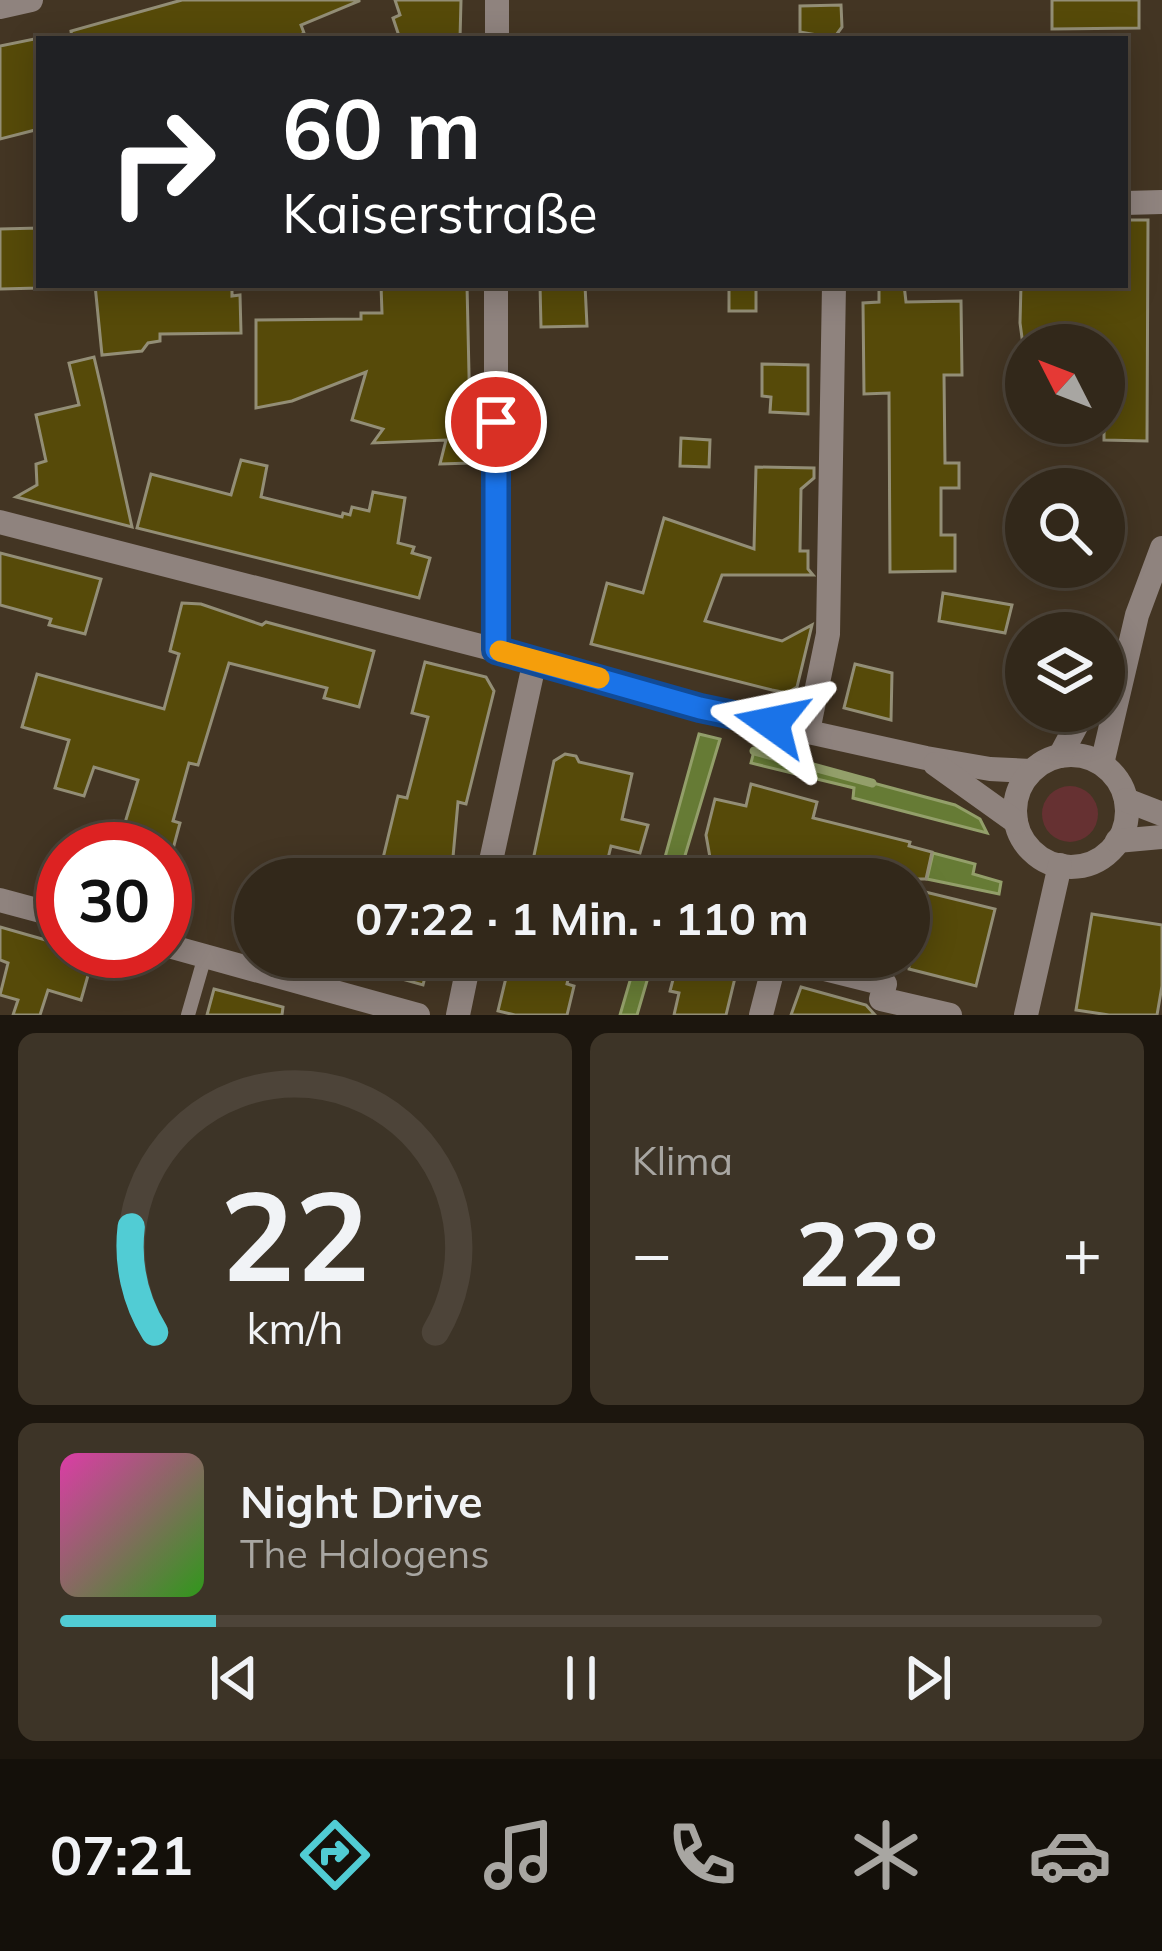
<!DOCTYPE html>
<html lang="de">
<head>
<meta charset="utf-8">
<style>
  body { margin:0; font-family:Mulish,sans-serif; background:#3d3427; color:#f1f3f6; height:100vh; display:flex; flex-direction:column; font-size:45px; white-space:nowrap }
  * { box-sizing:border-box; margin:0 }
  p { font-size:39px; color:#a8a6a2 }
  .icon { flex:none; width:66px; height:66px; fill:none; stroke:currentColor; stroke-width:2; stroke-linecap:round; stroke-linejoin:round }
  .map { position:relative; height:1015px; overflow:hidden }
  .drawer { display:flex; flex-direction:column; gap:18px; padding:18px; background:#1c160e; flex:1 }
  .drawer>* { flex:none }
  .top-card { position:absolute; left:36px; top:36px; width:1092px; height:252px; border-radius:0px; box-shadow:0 6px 30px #0003,0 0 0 3px #4d4439; background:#202124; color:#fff; overflow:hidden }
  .needle { width:78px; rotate:312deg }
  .fabs { position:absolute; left:1005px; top:324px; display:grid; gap:24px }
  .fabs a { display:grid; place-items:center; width:120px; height:120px; border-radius:50%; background:#32281a; box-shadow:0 6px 30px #0003,0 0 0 3px #4d4439; font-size:60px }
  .speed { position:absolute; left:36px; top:822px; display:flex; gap:24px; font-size:60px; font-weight:700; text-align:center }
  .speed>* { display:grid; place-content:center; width:156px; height:156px; border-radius:50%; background:#32281a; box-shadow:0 6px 30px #0003,0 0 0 3px #4d4439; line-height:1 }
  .speed .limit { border:18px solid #d22; background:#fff; color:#111 }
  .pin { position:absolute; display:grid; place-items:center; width:102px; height:102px; color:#fff; margin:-51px; border:6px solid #fff; border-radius:50%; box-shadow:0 3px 12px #0007 }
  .me { position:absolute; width:132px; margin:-66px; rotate:282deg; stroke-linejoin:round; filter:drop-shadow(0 0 9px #0008) }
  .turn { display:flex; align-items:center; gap:42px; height:252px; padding:0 48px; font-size:54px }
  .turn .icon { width:156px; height:156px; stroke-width:2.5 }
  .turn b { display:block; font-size:84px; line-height:102px }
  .big { font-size:90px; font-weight:700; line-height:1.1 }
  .drawer .card { flex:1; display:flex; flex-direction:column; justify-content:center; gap:18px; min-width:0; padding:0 42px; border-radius:18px; background:#3d3427 }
  .drawer .dial { align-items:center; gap:0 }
  .dial svg { height:312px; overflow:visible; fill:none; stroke:#4d4439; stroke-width:7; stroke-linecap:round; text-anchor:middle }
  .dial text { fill:#f1f3f6; stroke:none }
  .song { display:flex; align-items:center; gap:36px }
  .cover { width:144px; height:144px; border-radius:18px; background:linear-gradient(135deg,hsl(320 70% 55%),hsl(110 70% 35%)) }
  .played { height:12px; border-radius:6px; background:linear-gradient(90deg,#51ccd4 15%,#4d4439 15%) }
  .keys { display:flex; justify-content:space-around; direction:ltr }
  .heat { display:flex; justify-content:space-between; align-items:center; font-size:66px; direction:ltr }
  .drawer .tiles { flex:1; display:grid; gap:18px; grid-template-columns:1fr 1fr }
  .card:last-child { grid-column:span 2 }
  .trip { position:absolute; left:234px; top:858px; width:696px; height:120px; border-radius:60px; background:#32281a; box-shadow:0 6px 30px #0003,0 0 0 3px #4d4439; font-weight:700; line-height:120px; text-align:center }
  .tabs { display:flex; height:192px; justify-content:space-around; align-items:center; background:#14100a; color:#a8a6a2 }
  .tabs .icon { width:84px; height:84px }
  .tabs .current { color:#51ccd4 }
  .tabs b { font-size:54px; color:#f1f3f6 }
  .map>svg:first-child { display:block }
  .green { fill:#663132 }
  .water { fill:#667b35; stroke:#939f6a; stroke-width:3 }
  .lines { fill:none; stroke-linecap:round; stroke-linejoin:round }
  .stream { stroke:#939f6a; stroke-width:9 }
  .building { fill:#564a09; stroke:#938e76; stroke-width:3 }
  .lane { stroke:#8f837e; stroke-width:14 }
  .street { stroke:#8f837e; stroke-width:24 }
  .route-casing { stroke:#114b97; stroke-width:30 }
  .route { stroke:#1a73e8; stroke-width:21 }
  .slow { stroke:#f59e0b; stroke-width:21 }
</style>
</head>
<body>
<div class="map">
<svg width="1162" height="1015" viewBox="0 0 1162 1015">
  <rect width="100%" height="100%" fill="#433523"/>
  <circle class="green" cx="1070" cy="814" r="28"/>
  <g class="water">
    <path d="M 699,734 L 720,739 L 678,879 L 659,879 Z"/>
    <path d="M 754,751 L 955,805 L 980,819 L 987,833 L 853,798 L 854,788 L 751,763 Z"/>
    <path d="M 933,853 L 975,864 L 973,874 L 1001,882 L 999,894 L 927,879 Z"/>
    <path d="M 637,957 L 654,957 L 637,1015 L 620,1015 Z"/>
  </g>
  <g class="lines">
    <path class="stream" d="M 754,751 L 872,783"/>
  </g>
  <g class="building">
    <path d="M 182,0 L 359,0 L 359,1 L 301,25 L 304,33 L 291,39 L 72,39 L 71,31 Z"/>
    <path d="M 395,0 L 461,0 L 460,39 L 400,39 L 393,18 L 400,15 Z"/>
    <path d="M 1052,0 L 1139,0 L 1139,28 L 1052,29 Z"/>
    <path d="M 841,5 L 842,27 L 834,38 L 800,32 L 800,6 Z"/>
    <path d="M 39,38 L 39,129 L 0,139 L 0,46 Z"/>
    <path d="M 1125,220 L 1148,220 L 1147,441 L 1104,440 L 1104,345 L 1023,345 L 1020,323 L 1021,285 L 1125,285 Z"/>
    <path d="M 39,228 L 39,288 L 0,289 L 0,229 Z"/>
    <path d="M 95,285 L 232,285 L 232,296 L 240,295 L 241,333 L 160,334 L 160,341 L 148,343 L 142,351 L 102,355 Z"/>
    <path d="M 381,285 L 467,285 L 471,463 L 440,464 L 446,440 L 373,443 L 383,429 L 352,420 L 366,372 L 292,401 L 256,408 L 256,320 L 361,319 L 361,313 L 382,313 Z"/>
    <path d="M 540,285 L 585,285 L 587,326 L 541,327 Z"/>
    <rect x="729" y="285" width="27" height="26"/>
    <path d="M 879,285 L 904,285 L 906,302 L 961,301 L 962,375 L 944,375 L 945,463 L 959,463 L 959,488 L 941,488 L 941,535 L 955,535 L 955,571 L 890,572 L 889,393 L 864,394 L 863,303 L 879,302 Z"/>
    <path d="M 94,357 L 104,400 L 132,527 L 16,497 L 37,485 L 36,464 L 46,461 L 36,415 L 79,405 L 69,363 Z"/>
    <path d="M 762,364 L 808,365 L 808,414 L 770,412 L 771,397 L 762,396 Z"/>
    <path d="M 681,438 L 710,440 L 709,467 L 680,466 Z"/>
    <path d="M 241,460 L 267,466 L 261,497 L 342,517 L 343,513 L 350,515 L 352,507 L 369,511 L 373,492 L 405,498 L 398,543 L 414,547 L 412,553 L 430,558 L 419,598 L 137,528 L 151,474 L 231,495 Z"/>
    <path d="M 756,467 L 814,468 L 814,478 L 801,489 L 800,551 L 808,551 L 808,569 L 813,575 L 722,575 L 705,621 L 782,641 L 812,625 L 797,687 L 787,693 L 772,690 L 591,644 L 607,583 L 643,593 L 664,518 L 754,549 Z"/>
    <path d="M 0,553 L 101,579 L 85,634 L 49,625 L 51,619 L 0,605 Z"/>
    <path d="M 943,593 L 1012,605 L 1005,633 L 939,621 Z"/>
    <path d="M 182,603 L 201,604 L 262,625 L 266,622 L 374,651 L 359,707 L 324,698 L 327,688 L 229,663 L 198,765 L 189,763 L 173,821 L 180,823 L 173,849 L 117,849 L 138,780 L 94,767 L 84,796 L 55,788 L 69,740 L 22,727 L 37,674 L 164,709 L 179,654 L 170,651 Z"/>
    <path d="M 425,662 L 486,677 L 494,691 L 466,804 L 458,802 L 451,879 L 378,879 L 398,796 L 407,798 L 428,717 L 412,713 Z"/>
    <path d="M 855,664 L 892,673 L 891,720 L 844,708 Z"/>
    <path d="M 565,754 L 576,756 L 579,762 L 632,774 L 622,819 L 648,825 L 640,853 L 611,846 L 603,879 L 529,879 L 554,761 Z"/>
    <path d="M 751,784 L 817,802 L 813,818 L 910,842 L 909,846 L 932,852 L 926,879 L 730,879 L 711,863 L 706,835 L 715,799 L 746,806 Z"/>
    <path d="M 909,888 L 995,909 L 976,986 L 909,969 Z"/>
    <path d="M 1092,914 L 1162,925 L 1162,986 L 1157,1015 L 1109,1015 L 1076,1010 Z"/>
    <path d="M 0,927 L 63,945 L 63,951 L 95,951 L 81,1000 L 48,990 L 40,1015 L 13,1015 L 18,1000 L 0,995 L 8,963 L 0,960 Z"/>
    <path d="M 349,957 L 430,957 L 423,985 L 348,964 Z"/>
    <path d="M 511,957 L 573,957 L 567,984 L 574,986 L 567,1015 L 515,1015 L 498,1011 Z"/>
    <path d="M 689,957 L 740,957 L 726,1015 L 674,1015 L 679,993 L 670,991 L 677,964 L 686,966 Z"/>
    <path d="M 801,987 L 866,1005 L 875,1015 L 791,1015 Z"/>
    <path d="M 214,989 L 283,1007 L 282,1015 L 207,1015 Z"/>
  </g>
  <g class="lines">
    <path class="lane" d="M 188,1015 L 205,956"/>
    <g class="street">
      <path d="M 0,7 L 31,0"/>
      <path d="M 497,39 L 497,0"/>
      <path d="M 1125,203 L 1162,202"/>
      <path d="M 496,285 L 496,650"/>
      <path d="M 0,522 L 535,660 L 700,708 L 926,758 L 990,769 L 1031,771"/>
      <path d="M 808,731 L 828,634 L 834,285"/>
      <circle cx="1071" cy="811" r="56"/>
      <path d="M 1060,756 L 1084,711"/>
      <path d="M 935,764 L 1016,822"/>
      <path d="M 1102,764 L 1137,615 L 1162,548"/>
      <path d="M 1126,800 L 1162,814"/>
      <path d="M 1117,841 L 1162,837"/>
      <path d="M 487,879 L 535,660"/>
      <path d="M 0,900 L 63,917"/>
      <path d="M 165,945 L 418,1015"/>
      <path d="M 777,957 L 885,984 L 881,999 L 950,1015"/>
      <path d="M 458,1015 L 470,957"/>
      <path d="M 761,1015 L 776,957"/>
      <path d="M 1026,1015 L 1060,865"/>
    </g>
  </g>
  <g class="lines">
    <g class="route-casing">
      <path id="route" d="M 496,422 L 496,650 L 700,708 L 772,723"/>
    </g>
    <use href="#route" class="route"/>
    <path class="slow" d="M 500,651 L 599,678"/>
  </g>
</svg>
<div class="fabs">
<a><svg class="needle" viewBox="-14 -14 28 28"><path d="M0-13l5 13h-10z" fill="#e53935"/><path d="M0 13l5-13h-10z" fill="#a8a6a2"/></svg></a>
<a><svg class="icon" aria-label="search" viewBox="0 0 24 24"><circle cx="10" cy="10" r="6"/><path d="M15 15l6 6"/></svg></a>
<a><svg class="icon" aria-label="layers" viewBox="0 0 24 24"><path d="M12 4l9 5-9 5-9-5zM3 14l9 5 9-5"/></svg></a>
</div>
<div class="speed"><div class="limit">30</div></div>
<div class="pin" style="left:496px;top:422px;background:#d93025"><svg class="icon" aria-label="arrive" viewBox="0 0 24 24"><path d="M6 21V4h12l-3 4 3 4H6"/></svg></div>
<svg class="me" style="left:772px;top:723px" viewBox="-20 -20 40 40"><path d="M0-17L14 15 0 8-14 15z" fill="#1a73e8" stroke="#fff" stroke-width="4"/></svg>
<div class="trip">07:22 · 1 Min. · 110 m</div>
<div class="top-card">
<div class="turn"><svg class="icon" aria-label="right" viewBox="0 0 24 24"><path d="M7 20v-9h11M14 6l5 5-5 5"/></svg><div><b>60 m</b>Kaiserstraße</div></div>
</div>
</div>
<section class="drawer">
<div class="tiles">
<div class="card dial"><svg viewBox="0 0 100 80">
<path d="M14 69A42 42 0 1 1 86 69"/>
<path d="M14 69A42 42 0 0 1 8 42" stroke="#51ccd4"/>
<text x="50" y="56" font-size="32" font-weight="700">22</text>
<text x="50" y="72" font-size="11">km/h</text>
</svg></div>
<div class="card"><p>Klima</p>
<div class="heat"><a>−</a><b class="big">22°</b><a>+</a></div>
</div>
<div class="card">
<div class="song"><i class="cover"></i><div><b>Night Drive</b><p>The Halogens</p></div></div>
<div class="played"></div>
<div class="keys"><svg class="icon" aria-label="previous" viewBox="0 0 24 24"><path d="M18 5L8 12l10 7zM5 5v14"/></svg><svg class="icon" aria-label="pause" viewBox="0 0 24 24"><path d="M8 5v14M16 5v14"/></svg><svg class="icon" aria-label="next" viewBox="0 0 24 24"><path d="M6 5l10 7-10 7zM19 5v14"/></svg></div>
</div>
</div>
</section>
<nav class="tabs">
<b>07:21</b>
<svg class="icon current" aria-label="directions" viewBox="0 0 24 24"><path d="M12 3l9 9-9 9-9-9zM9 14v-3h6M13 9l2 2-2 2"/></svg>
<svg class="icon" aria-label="music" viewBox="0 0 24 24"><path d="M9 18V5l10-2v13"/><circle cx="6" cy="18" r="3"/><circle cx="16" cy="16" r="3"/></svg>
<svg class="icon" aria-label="phone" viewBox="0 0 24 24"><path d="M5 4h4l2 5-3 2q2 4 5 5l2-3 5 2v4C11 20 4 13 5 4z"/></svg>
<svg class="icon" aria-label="climate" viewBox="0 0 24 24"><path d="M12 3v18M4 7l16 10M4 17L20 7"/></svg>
<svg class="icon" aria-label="car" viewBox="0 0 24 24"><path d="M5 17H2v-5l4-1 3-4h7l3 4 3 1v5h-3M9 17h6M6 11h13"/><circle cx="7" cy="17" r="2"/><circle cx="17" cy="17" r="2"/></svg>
</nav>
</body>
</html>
